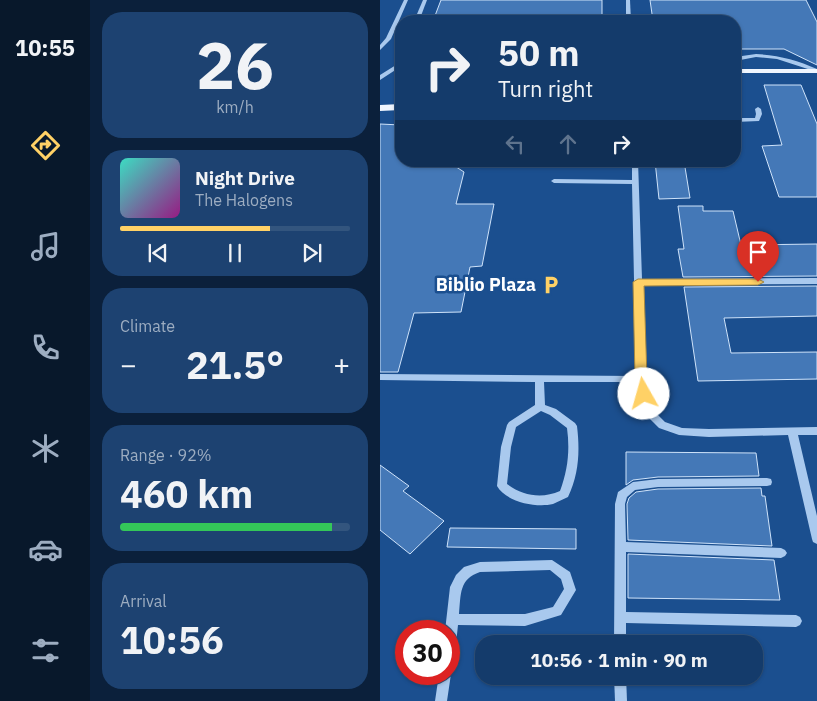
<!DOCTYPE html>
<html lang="en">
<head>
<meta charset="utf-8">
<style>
  body { margin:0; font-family:"IBM Plex Sans",sans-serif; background:#1d4271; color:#f1f3f6; height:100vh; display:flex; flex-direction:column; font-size:19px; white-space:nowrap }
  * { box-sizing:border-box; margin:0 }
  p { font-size:16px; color:#9dadc1 }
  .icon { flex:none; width:28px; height:28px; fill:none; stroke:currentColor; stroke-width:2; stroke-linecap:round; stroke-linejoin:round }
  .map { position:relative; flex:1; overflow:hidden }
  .panel { display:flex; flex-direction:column; gap:12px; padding:12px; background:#0b203b; width:290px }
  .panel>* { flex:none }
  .hud { position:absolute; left:15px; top:15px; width:346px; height:152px; border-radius:20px; box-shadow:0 1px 4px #0004,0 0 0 1px #33557e; background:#143b6b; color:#f1f3f6; overflow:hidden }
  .speed { position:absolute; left:15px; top:620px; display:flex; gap:10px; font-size:25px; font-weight:700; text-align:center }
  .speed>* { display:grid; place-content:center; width:65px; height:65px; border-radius:50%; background:#143b6b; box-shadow:0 1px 4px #0004,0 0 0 1px #33557e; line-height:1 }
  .speed .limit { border:8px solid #d22; background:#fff; color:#111 }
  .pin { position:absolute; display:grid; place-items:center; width:42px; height:42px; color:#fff; margin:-51px -21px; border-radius:50% 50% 50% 0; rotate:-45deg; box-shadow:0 0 5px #0007 }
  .pin .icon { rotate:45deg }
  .me { position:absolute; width:55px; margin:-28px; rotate:353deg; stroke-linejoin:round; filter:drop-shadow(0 0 4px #0008) }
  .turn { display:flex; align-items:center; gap:18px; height:105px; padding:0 20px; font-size:22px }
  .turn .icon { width:65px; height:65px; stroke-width:2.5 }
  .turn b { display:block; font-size:35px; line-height:42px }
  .lanes { display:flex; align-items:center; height:48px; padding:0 20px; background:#0003; justify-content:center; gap:25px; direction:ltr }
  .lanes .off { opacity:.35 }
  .big { font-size:38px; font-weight:800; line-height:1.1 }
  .panel .tile { flex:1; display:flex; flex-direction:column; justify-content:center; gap:8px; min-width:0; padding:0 18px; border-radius:20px; background:#1d4271 }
  .panel .dial { align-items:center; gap:0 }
  .dial b { font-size:65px; line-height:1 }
  .song { display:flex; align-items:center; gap:15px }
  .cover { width:60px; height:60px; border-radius:8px; background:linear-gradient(135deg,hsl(170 70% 55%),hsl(310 70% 35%)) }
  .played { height:5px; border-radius:2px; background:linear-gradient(90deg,#ffd166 65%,#33557e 65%) }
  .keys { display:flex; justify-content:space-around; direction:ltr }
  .heat { display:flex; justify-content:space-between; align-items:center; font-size:28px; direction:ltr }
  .charge { height:8px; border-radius:4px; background:linear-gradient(90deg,#34c759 92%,#33557e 0) }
  .trip { position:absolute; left:95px; top:635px; width:288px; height:50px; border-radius:20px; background:#143b6b; box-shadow:0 1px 4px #0004,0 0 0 1px #33557e; font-weight:800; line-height:50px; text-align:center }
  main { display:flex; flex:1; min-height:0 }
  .tab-bar { display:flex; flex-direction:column; width:90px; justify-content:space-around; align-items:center; background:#08182b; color:#9dadc1 }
  .tab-bar .icon { width:35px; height:35px }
  .tab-bar .current { color:#ffd166 }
  .tab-bar b { font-size:22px; color:#f1f3f6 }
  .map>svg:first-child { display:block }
  .building { fill:#4478b7; stroke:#cfe3fa }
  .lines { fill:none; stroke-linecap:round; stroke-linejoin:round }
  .minor { fill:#a9c9ee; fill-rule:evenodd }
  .major { fill:#f0f6ff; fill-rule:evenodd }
  .route { fill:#ffd166; stroke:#a68842 }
  .labels { text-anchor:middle; stroke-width:5; stroke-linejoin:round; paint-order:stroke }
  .poi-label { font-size:18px; font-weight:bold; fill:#fff; stroke:#1b4f8f; text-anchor:end }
</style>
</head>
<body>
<main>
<nav class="tab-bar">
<b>10:55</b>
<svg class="icon current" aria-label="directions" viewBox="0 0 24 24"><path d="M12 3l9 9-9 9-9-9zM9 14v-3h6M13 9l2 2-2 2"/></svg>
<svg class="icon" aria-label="music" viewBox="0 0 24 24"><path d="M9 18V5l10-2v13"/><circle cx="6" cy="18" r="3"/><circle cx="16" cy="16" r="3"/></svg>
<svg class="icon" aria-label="phone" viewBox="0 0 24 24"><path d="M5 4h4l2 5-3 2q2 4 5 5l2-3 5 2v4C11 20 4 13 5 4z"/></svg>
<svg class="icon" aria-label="climate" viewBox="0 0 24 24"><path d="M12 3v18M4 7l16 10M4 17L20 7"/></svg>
<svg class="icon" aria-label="car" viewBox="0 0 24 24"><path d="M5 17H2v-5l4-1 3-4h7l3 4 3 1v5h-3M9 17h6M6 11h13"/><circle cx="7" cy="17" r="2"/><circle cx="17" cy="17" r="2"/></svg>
<svg class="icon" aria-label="filters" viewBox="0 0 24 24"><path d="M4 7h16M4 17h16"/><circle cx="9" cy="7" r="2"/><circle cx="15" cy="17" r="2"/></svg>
</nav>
<section class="panel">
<div class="tile dial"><b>26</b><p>km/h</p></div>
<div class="tile">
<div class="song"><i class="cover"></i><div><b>Night Drive</b><p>The Halogens</p></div></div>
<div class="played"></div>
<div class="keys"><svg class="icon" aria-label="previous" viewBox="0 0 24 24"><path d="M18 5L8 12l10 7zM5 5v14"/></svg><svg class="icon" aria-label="pause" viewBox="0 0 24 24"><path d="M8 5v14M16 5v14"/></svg><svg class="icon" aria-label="next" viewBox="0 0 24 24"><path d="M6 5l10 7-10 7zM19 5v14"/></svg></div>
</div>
<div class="tile"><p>Climate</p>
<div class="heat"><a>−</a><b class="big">21.5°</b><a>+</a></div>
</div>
<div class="tile"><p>Range · 92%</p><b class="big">460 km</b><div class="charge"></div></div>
<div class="tile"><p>Arrival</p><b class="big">10:56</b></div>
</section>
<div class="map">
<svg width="437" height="701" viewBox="0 0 437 701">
  <rect width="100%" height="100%" fill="#1b4f8f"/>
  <g class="building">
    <path d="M 61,0 L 222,0 L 222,21 L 53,21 Z"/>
    <path d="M 270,0 L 426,0 L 437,22 L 437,65 L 404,49 L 355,49 L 355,21 L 273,21 Z"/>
    <path d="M 384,85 L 421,85 L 437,124 L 437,197 L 399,197 L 382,146 L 402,145 Z"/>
    <path d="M 0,124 L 21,125 L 21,161 L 67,161 L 84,172 L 76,204 L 114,204 L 102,266 L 90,267 L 81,312 L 34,313 L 18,372 L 0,372 Z"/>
    <path d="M 275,161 L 304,161 L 310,198 L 279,199 Z"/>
    <path d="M 298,206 L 323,206 L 323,211 L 353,211 L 361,245 L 437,244 L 437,276 L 303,277 L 298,249 L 304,249 Z"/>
    <path d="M 437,286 L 437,316 L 344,318 L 351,353 L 437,352 L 437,379 L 318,381 L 304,287 Z"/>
    <path d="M 246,452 L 376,453 L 379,476 L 278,477 L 253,480 L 246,485 Z"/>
    <path d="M 0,465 L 29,486 L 23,491 L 64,521 L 30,554 L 0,530 Z"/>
    <path d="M 381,488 L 382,496 L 385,496 L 392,546 L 248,540 L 247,504 L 249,498 L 256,492 L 278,489 Z"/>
    <path d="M 70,528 L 196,529 L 196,549 L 67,547 Z"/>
    <path d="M 248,554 L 394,560 L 400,600 L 248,598 Z"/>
  </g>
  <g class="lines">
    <g class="minor">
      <path d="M 24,0 L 28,0 L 11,39 L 0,50 L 0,45 L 6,38 Z"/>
      <path d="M 43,0 L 47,0 L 39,21 L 34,21 Z"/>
      <path d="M 246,0 L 250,0 L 251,21 L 246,21 Z"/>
      <path d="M 376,54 C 398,55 417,60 437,69 L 437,72 L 397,59 L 376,57 L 355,61 L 355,57 Z"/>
      <path d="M 21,56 L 20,67 L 0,80 L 0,75 L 16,65 L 18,58 Z"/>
      <path d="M 378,107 L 381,109 L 382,114 L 379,121 L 355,122 L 355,118 L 375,118 L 376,114 L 375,109 Z"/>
      <path d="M 252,161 L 258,161 L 262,279 L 437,278 L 437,284 L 262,285 L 266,379 L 273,410 L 285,422 L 302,428 L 329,429 L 437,427 L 437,435 L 418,435 L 437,516 L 437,544 L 433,542 L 432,539 L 408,435 L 329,437 L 299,435 L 279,428 L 266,415 L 257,382 L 164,382 L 165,405 L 176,409 L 195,423 L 197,426 C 200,451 199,474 188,497 C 183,499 178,502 173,504 C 156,508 126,502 117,486 L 121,447 L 127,425 L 129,422 L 155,405 L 155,382 L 0,380 L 0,374 L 256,376 L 252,184 L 174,183 L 171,181 L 174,179 L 252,180 ZM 161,411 L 170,415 L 187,428 C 190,450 188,470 180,491 C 162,499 143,496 127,484 L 131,447 L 136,427 Z"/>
      <path d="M 387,478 L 391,479 L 392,482 L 391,485 L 387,486 L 278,487 L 255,490 L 247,497 L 245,504 L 246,542 L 401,548 L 405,550 L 407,553 L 405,556 L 401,558 L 246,552 L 246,612 L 416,615 L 420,617 L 422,621 L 420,625 L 416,627 L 246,623 L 246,644 L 234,644 L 235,504 L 238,492 L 253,482 L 278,479 Z"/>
      <path d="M 172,560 L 190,572 L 196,590 L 181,615 L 145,626 L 78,625 L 75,653 L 73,657 L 69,659 L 69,631 L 65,631 L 70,587 L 76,575 L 84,567 L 100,562 ZM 170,570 L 181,579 L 184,589 L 173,607 L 145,614 L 79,614 C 81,594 79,579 100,572 Z"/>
      <path d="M 69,669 L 71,674 L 67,701 L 55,701 L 59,674 L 69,674 Z"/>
      <path d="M 234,676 L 246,676 L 247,701 L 235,701 Z"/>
    </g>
    <g class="major">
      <rect x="355" y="69" width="82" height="4"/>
      <path d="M 21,104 L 21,110 L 0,111 L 0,105 Z"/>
    </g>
  </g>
  <path class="route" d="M 258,279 L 378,279 L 384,282 L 378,285 L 264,286 L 267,379 L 270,394 L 264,398 L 258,394 L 255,379 L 253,282 Z"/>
  <defs>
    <g id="parking-bare" transform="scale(1.5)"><path d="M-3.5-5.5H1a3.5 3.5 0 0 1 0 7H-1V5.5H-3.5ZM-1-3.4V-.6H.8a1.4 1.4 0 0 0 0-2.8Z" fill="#ffd166" stroke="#1b4f8f" stroke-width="2.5" paint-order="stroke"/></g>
  </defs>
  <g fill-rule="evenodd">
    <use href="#parking-bare" x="171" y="285"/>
  </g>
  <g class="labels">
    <g class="poi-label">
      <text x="156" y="291">Biblio Plaza</text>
    </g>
  </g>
</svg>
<div class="speed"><div class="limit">30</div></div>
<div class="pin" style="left:378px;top:282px;background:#d93025"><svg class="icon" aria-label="arrive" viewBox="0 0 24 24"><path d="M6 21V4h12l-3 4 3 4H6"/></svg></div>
<svg class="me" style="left:264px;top:394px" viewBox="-20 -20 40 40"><circle r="19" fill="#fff"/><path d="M0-13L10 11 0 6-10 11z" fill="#ffd166"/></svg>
<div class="trip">10:56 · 1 min · 90 m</div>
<div class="hud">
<div class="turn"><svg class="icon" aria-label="right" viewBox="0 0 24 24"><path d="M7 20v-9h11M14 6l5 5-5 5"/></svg><div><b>50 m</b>Turn right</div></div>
<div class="lanes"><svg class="icon off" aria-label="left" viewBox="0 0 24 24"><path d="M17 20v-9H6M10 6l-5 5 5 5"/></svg><svg class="icon off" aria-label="ahead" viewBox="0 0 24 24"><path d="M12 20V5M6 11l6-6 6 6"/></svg><svg class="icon" aria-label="right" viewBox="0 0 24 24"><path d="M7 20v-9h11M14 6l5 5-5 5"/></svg></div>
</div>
</div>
</main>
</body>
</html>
